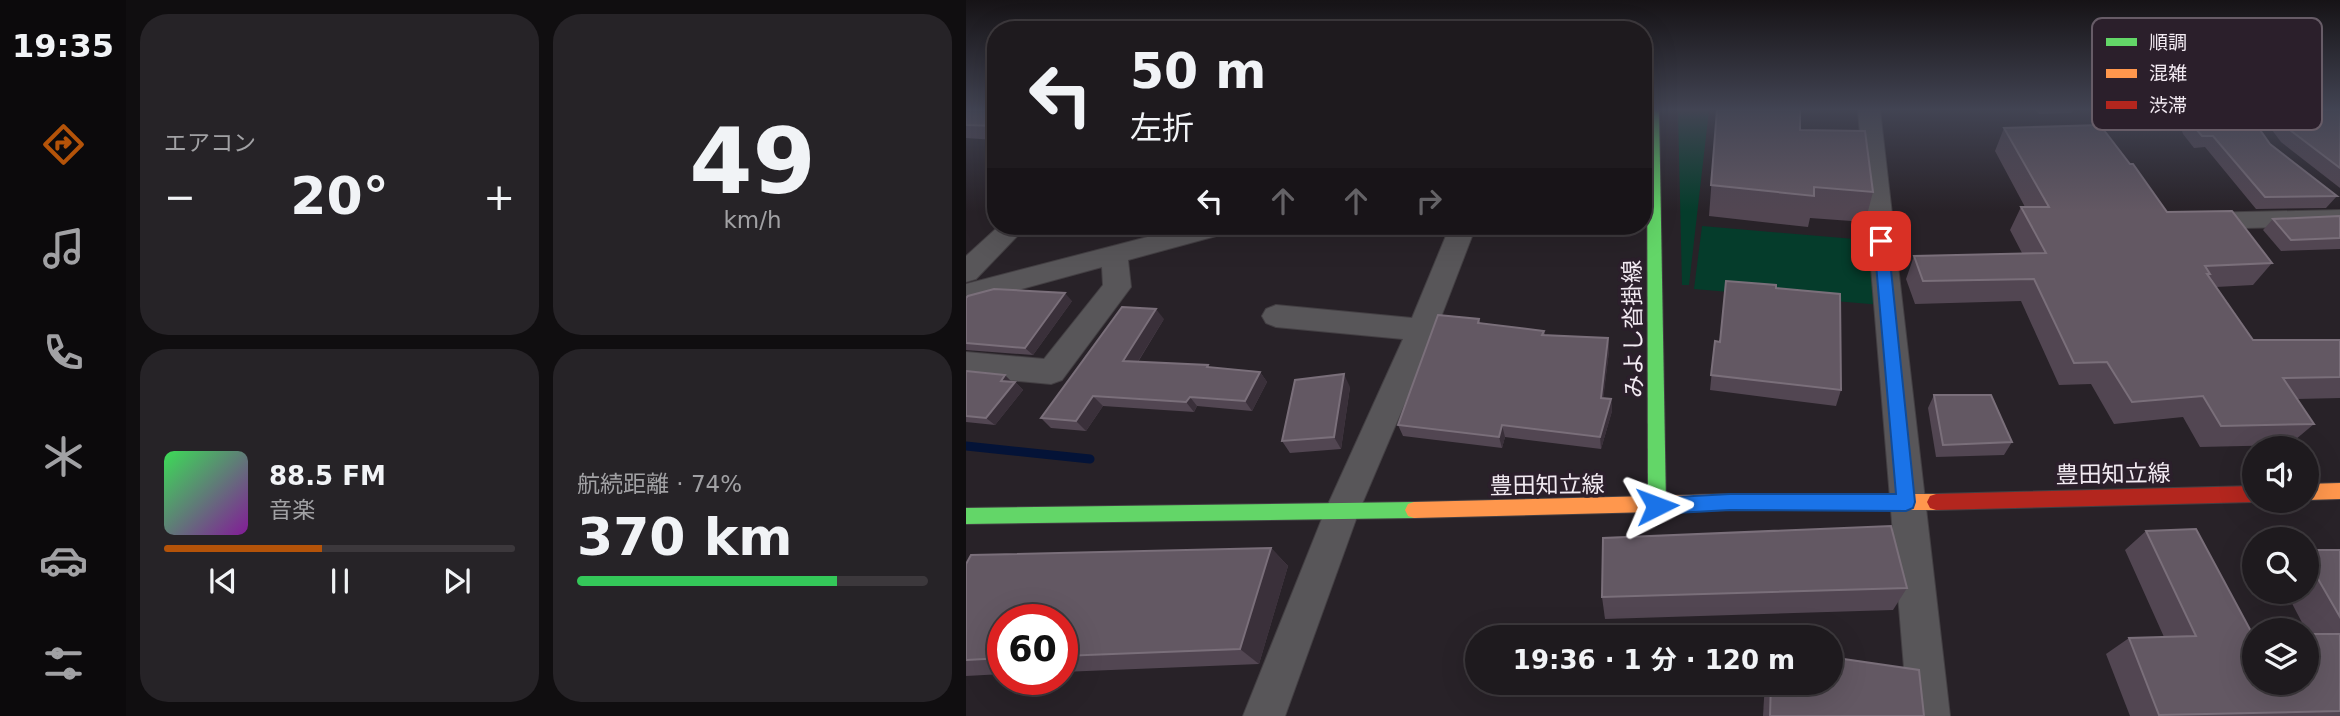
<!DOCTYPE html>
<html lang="ja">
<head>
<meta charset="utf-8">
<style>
  body { margin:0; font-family:"DejaVu Sans","Noto Sans JP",sans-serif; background:#262327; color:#f1f3f6; height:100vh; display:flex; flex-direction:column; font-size:26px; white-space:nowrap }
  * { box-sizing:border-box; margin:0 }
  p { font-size:23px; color:#a1a1a4 }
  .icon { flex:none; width:38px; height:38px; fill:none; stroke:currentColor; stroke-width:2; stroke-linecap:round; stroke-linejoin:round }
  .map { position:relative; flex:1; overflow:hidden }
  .panel { display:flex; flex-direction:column; gap:14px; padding:14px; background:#100e10; width:840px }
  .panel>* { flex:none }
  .hud { position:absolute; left:21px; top:21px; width:665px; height:214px; border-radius:28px; box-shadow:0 7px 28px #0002,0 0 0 2px #3c383c; background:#1e1a1e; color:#f1f3f6; overflow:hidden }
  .fabs { position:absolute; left:1276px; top:436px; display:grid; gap:14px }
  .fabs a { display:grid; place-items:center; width:77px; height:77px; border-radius:50%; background:#1e1a1e; box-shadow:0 7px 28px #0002,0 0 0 2px #3c383c; font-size:35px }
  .speed { position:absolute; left:21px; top:604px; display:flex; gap:14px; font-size:35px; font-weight:700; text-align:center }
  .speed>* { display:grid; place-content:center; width:91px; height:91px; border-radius:50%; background:#1e1a1e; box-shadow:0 7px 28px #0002,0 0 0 2px #3c383c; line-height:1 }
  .speed .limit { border:10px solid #d22; background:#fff; color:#111 }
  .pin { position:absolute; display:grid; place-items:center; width:60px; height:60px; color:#fff; margin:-30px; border-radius:14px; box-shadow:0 4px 10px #0006 }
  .me { position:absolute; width:77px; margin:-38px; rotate:87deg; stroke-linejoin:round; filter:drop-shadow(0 0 5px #0008) }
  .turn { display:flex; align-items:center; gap:24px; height:147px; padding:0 28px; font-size:32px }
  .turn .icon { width:91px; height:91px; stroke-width:2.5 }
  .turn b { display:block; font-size:49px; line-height:60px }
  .lanes { display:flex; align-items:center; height:66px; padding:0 28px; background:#0003; justify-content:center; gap:35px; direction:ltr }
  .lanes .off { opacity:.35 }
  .big { font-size:52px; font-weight:700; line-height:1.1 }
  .panel .card { flex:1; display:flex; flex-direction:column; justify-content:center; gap:10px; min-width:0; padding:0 24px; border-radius:28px; background:#262327 }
  .panel .dial { align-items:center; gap:0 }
  .dial b { font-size:91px; line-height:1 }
  .song { display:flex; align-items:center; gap:21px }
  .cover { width:84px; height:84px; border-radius:10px; background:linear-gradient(135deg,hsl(130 70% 55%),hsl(290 70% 35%)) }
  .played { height:7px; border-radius:4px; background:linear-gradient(90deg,#b45309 45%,#3c383c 45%) }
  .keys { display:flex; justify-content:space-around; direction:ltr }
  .heat { display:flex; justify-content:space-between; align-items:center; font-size:38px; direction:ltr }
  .charge { height:10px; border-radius:5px; background:linear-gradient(90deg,#34c759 74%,#3c383c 0) }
  .panel .tiles { flex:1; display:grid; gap:14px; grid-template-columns:repeat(2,1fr) }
  .trip { position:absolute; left:499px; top:625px; width:378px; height:70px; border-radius:35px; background:#1e1a1e; box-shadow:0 7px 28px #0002,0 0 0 2px #3c383c; font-weight:700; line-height:70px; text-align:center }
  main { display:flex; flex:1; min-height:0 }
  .tab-bar { display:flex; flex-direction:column; width:126px; justify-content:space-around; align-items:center; background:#0c0a0c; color:#a1a1a4 }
  .tab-bar .icon { width:49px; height:49px }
  .tab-bar .on { color:#b45309 }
  .tab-bar b { font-size:32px; color:#f1f3f6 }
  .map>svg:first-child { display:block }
  .green { fill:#053c2b }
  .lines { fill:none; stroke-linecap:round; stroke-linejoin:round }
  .stream { stroke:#041337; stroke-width:9 }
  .street-casing { stroke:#433f43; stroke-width:2 }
  .fast-casing { stroke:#433f43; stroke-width:2 }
  .slow-casing { stroke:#433f43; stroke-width:2 }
  .jam-casing { stroke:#433f43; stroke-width:2 }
  .street { fill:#585659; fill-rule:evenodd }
  .fast { fill:#63d668; fill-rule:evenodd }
  .slow { fill:#ff974d; fill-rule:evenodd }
  .jam { fill:#b3261e; fill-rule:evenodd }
  .wall { fill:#524652 }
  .shaded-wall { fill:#3a303a }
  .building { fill:#635863; stroke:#7a6f7a; stroke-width:2 }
  .route { fill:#1a73e8; stroke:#114b97; stroke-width:2 }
  .labels { text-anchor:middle; stroke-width:7; stroke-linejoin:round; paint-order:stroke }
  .street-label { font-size:23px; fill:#f2eaf2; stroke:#2b1f2b }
  .key { fill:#2b1f2b; stroke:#675c67; stroke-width:2 }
  .key-label { font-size:19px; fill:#f2eaf2 }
</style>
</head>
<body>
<main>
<nav class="tab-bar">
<b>19:35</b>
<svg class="icon on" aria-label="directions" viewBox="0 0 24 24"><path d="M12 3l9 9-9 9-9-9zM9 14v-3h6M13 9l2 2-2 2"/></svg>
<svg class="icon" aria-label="music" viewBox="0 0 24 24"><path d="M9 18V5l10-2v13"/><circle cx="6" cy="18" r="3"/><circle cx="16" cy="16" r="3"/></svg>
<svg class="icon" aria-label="phone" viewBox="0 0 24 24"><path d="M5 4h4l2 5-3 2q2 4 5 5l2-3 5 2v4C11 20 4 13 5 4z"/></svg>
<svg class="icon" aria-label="climate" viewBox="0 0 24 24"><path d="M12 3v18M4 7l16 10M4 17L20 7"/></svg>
<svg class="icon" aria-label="car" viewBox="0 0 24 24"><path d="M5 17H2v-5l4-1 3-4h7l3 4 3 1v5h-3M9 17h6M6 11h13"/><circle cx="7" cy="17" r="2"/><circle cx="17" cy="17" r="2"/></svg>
<svg class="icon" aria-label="filters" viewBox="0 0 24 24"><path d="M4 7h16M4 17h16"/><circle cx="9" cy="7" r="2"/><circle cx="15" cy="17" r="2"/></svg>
</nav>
<section class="panel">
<div class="tiles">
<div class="card"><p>エアコン</p>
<div class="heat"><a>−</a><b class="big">20°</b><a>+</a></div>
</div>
<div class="card dial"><b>49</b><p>km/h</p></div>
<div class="card">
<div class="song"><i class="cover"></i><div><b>88.5 FM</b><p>音楽</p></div></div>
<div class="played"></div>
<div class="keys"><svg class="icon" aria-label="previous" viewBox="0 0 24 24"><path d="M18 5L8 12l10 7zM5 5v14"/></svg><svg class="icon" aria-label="pause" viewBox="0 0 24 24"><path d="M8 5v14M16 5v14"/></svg><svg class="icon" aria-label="next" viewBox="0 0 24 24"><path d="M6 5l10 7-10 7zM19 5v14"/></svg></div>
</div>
<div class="card"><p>航続距離 · 74%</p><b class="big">370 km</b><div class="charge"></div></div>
</div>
</section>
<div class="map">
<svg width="1374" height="716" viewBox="0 0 1374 716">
  <rect width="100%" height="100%" fill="#282228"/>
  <g class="green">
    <path d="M 712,110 L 743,110 L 723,285 L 716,285 Z"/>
    <path d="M 736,226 L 912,241 L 916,305 L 728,289 Z"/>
  </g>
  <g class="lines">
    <path class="stream" d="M 0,446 L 124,459"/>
    <g class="street-casing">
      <g id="street">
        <path d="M 892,110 L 914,110 L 984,716 L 942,716 Z"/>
        <path d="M 1374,210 L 1374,226 L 1234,229 L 1225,227 L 1221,221 L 1225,215 L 1234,213 Z"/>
        <path d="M 33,226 L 61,226 L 10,279 L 0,282 L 0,256 Z"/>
        <path d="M 224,226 L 269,226 L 265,232 L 162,260 L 165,287 L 96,380 L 85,384 L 0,376 L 0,352 L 78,359 L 137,285 L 136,267 L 0,304 L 0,284 Z"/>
        <path d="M 484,226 L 510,226 L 470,330 L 393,511 L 319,716 L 277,716 L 359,511 L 437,339 L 310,327 L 300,323 L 296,316 L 300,309 L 310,305 L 446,318 Z"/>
      </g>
    </g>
    <g class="fast-casing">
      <g id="fast">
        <path d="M 681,110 L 693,110 L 700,506 L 697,512 L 691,514 L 685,512 L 682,506 Z"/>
        <path d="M 448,502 L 454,504 L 457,510 L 454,516 L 448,518 L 0,524 L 0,508 Z"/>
      </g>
    </g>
    <g class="slow-casing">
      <g id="slow">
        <path d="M 1374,483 L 1374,499 L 1340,500 L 1340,484 Z"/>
        <path d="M 764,494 L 970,494 L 976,496 L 979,502 L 976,508 L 970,510 L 764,510 L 448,518 L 442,516 L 439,510 L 442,504 L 448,502 Z"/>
      </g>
    </g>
    <g class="jam-casing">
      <path id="jam" d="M 1288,486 L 1288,500 L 1292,500 L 1288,502 L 970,510 L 964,508 L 961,502 L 964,496 L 970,494 Z"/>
    </g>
    <use href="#street" class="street"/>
    <use href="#fast" class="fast"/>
    <use href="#slow" class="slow"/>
    <use href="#jam" class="jam"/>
  </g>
  <g class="wall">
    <path d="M 0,110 L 30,110 L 30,140 L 0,138 Z"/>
    <path d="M 751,110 L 834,130 L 907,192 L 899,222 L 844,218 L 842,227 L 743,216 Z"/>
    <path d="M 1070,110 L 1107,110 L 1105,113 L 1073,114 Z"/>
    <path d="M 1209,110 L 1280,110 L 1304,144 L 1371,196 L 1360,208 L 1290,209 L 1239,147 L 1228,148 L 1217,134 Z"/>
    <path d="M 1291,110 L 1374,110 L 1374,188 L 1315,142 Z"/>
    <path d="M 1038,128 L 1164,164 L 1201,212 L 1306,263 L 1287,285 L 1250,287 L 1287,340 L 1374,340 L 1374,398 L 1331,399 L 1348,424 L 1323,445 L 1234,447 L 1217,417 L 1148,424 L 1125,384 L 1093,385 L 1055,301 L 949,304 L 940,279 L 948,256 L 1056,253 L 1044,230 L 1055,207 L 1059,207 L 1029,151 Z"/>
    <path d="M 1374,216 L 1374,249 L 1315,251 L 1297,230 L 1307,219 Z"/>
    <path d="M 810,288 L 875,390 L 870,406 L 744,390 L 749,341 L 754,342 Z"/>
    <path d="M 0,298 L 106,301 L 67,355 L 0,350 Z"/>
    <path d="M 198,319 L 172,362 L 242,365 L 244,368 L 294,372 L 301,382 L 286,411 L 231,406 L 228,412 L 137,406 L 120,431 L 85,428 L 75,418 Z"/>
    <path d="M 513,319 L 514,323 L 578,331 L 579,335 L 642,338 L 643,351 L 637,398 L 645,399 L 646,411 L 635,449 L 539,437 L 536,448 L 437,436 L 432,425 Z"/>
    <path d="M 0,371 L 49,382 L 57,390 L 29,425 L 0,422 Z"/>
    <path d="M 384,387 L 375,449 L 324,453 L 316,441 Z"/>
    <path d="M 968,395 L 1046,442 L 1038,455 L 970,457 L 962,408 Z"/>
    <path d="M 1180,531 L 1287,635 L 1342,634 L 1320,592 L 1340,592 L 1340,550 L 1374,550 L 1374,716 L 1164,716 L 1140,654 L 1163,638 L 1198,637 L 1159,550 Z"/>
    <path d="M 305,548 L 322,566 L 293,664 L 96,672 L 96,620 L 37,620 L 37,674 L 0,676 L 0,564 Z"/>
    <path d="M 941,588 L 927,610 L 639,619 L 636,597 Z"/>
    <path d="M 799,682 L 864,682 L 958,716 L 797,716 Z"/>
  </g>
  <g class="shaded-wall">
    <path d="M 99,293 L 106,301 L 67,355 L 59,348 Z"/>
    <path d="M 190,309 L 198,319 L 166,371 L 157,361 Z"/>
    <path d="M 642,338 L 643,351 L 636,410 L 635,398 Z"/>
    <path d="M 294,372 L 301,382 L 286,411 L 279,401 Z"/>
    <path d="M 378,374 L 384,387 L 375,449 L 368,437 Z"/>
    <path d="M 39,375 L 47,383 L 35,381 Z"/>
    <path d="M 49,382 L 57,390 L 29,425 L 20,418 Z"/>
    <path d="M 127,396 L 137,406 L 120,431 L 110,421 Z"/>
    <path d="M 224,397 L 231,406 L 228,412 L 220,402 Z"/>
    <path d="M 645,399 L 646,411 L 635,449 L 634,437 Z"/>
    <path d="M 536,425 L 539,437 L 536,448 L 533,437 Z"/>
    <path d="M 305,548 L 322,566 L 293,664 L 274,649 Z"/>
  </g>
  <g class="building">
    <path d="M 0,110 L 30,110 L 30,126 L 0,125 Z"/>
    <path d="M 751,110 L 834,110 L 834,130 L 899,131 L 907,192 L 848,187 L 848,196 L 745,185 Z"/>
    <path d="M 1220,110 L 1280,110 L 1304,144 L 1371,196 L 1299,197 L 1247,136 L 1236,136 L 1224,122 Z"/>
    <path d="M 1308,110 L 1374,110 L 1374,168 L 1324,130 Z"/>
    <path d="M 1134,125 L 1164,164 L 1167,164 L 1201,212 L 1266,211 L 1306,263 L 1239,266 L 1244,274 L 1241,274 L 1287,340 L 1374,340 L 1374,377 L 1317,378 L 1348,424 L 1255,426 L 1237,396 L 1166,402 L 1141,362 L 1108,363 L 1068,279 L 957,281 L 948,256 L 1080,253 L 1055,207 L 1083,207 L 1038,128 Z"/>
    <path d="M 1374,216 L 1374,238 L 1325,240 L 1307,219 Z"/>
    <path d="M 760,281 L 810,285 L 810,288 L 874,294 L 875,390 L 745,375 L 749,341 L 754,342 Z"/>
    <path d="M 28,289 L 99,293 L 59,348 L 0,343 L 0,298 L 2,296 Z"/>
    <path d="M 156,307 L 190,309 L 157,361 L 242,365 L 241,367 L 294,372 L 279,401 L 224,397 L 220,402 L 127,396 L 110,421 L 75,418 Z"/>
    <path d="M 472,315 L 513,319 L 512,323 L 578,331 L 576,335 L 642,338 L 635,398 L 645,399 L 634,437 L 536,425 L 533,437 L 432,425 Z"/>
    <path d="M 0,371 L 39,375 L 35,381 L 49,382 L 20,418 L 0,416 Z"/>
    <path d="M 378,374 L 368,437 L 316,441 L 329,380 Z"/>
    <path d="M 968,395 L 1025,395 L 1046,442 L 977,445 Z"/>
    <path d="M 925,526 L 941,588 L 636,597 L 637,538 Z"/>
    <path d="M 1230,529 L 1287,635 L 1288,635 L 1288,682 L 1340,682 L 1340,634 L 1374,634 L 1374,711 L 1193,715 L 1163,638 L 1230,636 L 1180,531 Z"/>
    <path d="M 305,548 L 274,649 L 96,656 L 96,620 L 37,620 L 37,658 L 0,660 L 0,564 L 5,555 Z"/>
    <path d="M 1340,550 L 1374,550 L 1374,617 L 1340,558 Z"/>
    <path d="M 864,657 L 953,670 L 958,716 L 804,716 L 805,682 L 864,682 Z"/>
  </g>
  <linearGradient id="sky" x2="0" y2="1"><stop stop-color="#161316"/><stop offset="0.52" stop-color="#424453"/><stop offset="1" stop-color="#424453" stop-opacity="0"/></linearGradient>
  <rect width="1374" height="211" fill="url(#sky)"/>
  <path class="route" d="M 915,236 L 922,241 L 949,502 L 947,508 L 940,511 L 764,510 L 691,514 L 685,512 L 682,506 L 685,500 L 691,498 L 764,494 L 930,494 L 908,241 Z"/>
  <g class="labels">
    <g class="street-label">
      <text transform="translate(667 329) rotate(-91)" y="8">みよし沓掛線</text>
      <text transform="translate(1147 474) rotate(-1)" y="8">豊田知立線</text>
      <text transform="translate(581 485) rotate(-1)" y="8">豊田知立線</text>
    </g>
  </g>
  <rect x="1126" y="18" width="230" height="112" rx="10" class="key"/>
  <rect x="1140" y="38" width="31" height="8" fill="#63d668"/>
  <rect x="1140" y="69" width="31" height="9" fill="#ff974d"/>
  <rect x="1140" y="101" width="31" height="8" fill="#b3261e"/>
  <g class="key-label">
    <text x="1183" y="49">順調</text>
    <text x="1183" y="80">混雑</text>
    <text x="1183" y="112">渋滞</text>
  </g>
</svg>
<div class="fabs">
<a><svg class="icon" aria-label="sound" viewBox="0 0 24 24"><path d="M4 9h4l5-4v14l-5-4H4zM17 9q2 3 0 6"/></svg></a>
<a><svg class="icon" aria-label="search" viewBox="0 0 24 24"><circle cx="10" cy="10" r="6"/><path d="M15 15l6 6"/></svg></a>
<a><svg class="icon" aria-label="layers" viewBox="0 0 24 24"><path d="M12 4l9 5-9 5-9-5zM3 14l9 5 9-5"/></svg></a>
</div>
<div class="speed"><div class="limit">60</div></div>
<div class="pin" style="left:915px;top:241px;background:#d93025"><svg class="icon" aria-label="arrive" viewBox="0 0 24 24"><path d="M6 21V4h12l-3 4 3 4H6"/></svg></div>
<svg class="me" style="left:691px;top:506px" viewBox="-20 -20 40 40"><path d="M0-17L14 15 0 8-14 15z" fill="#1a73e8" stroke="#fff" stroke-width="4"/></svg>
<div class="trip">19:36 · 1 分 · 120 m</div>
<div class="hud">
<div class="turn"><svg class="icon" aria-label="left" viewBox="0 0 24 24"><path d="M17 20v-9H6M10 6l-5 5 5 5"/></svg><div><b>50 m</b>左折</div></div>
<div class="lanes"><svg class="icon" aria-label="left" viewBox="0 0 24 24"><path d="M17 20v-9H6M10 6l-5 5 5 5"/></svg><svg class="icon off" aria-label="ahead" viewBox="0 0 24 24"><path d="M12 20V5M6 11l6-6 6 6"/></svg><svg class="icon off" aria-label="ahead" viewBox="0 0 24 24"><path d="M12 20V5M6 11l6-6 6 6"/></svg><svg class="icon off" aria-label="right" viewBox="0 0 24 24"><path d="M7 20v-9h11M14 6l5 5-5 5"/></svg></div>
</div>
</div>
</main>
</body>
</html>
